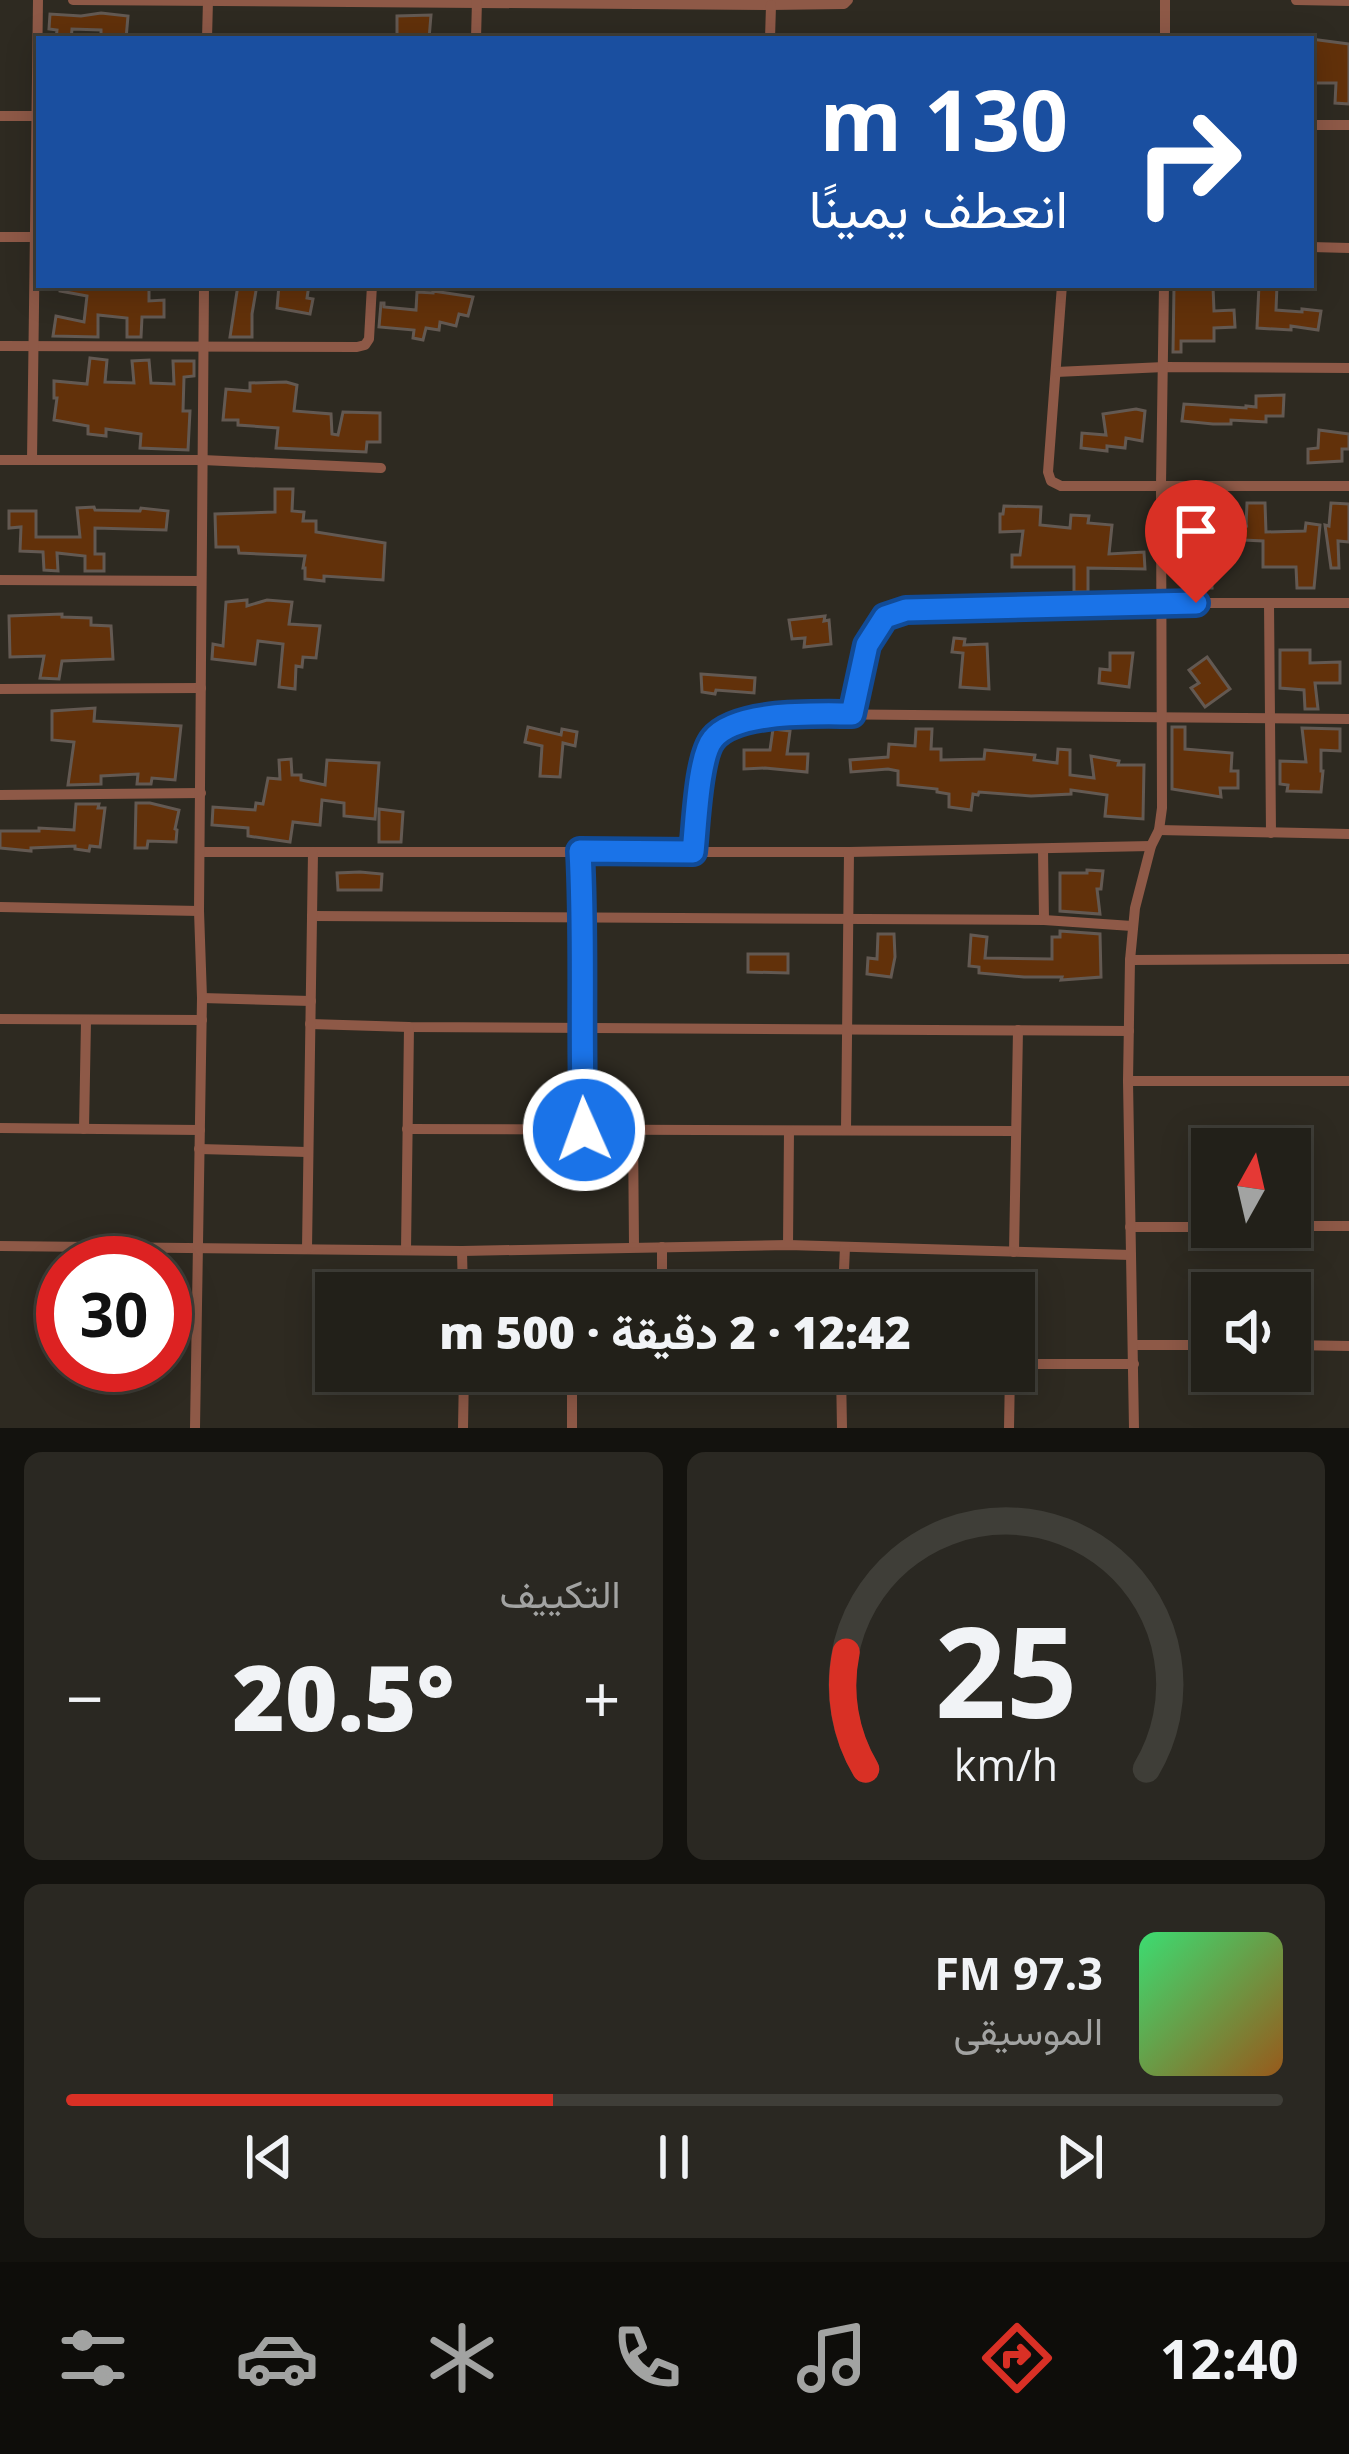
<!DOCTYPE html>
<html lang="ar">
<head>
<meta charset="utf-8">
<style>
  body { margin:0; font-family:"Open Sans",Vazirmatn,sans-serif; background:#2a2822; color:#f1f3f6; direction:rtl; height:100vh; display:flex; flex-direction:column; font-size:45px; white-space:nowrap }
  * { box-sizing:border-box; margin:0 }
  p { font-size:39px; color:#a2a3a2 }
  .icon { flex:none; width:66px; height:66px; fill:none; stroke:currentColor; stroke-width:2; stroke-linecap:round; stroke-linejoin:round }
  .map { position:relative; height:1428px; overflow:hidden; direction:ltr }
  .panel { display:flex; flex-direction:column; gap:24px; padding:24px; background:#13120e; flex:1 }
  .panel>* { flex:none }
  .banner { position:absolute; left:36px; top:36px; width:1278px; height:252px; border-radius:0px; box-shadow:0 6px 30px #0003,0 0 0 3px #3f3e38; direction:rtl; background:#1a4fa0; color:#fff; overflow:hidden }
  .needle { width:78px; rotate:8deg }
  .buttons { position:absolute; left:1191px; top:1128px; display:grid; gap:24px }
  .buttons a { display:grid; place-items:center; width:120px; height:120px; border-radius:0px; background:#222019; box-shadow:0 6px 30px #0003,0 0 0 3px #3f3e38; font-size:60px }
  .speed { position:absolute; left:36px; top:1236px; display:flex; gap:24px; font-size:60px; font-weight:700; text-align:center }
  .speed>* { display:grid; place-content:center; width:156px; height:156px; border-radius:50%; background:#222019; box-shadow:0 6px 30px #0003,0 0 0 3px #3f3e38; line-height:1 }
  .speed .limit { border:18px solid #d22; background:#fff; color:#111 }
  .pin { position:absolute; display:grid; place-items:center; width:102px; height:102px; color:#fff; margin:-123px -51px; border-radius:50% 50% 50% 0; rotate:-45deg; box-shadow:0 0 12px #0007 }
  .pin .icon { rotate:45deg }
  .me { position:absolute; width:132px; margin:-66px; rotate:358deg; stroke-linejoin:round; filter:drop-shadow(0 0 9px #0008) }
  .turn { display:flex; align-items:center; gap:42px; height:252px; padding:0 48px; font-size:54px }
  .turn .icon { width:156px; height:156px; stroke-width:2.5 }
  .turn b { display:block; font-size:84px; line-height:102px }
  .big { font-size:90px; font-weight:800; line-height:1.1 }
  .panel .widget { flex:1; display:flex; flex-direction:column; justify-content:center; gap:18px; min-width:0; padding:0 42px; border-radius:18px; background:#2a2822 }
  .panel .dial { align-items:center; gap:0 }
  .dial svg { height:312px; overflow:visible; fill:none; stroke:#3f3e38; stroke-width:7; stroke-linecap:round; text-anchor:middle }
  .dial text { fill:#f1f3f6; stroke:none }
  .song { display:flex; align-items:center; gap:36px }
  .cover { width:144px; height:144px; border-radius:18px; background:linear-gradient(135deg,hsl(140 70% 55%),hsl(30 70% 35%)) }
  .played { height:12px; border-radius:6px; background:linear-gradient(90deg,#d93025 40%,#3f3e38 40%) }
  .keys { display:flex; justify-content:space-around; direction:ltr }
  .heat { display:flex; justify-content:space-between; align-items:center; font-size:66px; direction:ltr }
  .panel .tiles { flex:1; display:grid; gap:24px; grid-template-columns:1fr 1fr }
  .widget:last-child { grid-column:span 2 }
  .trip { position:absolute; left:315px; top:1272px; width:720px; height:120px; border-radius:0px; background:#222019; box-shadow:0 6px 30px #0003,0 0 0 3px #3f3e38; font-weight:800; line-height:120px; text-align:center; direction:rtl }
  .dock { display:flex; height:192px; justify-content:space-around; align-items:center; background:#0e0d0a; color:#a2a3a2 }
  .dock .icon { width:84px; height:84px }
  .dock .on { color:#d93025 }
  .dock b { font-size:54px; color:#f1f3f6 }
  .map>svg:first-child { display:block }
  .building { fill:#62310a; stroke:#635952; stroke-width:3 }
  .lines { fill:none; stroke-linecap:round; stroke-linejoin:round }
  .minor { stroke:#8e5947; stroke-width:10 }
  .route-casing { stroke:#114b97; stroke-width:30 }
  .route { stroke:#1a73e8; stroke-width:21 }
</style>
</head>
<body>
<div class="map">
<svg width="1349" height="1428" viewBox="0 0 1349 1428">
  <rect width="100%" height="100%" fill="#2e2a21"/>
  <g class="building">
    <path d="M 101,13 L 128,16 L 126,39 L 101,39 L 101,30 L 72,29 L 71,39 L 56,39 L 57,30 L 49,29 L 50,14 L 81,16 Z"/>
    <path d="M 431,15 L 429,39 L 397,39 L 397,16 Z"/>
    <path d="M 1311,39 L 1349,44 L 1349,104 L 1335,103 L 1336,83 L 1311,83 Z"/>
    <path d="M 60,285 L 149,285 L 149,301 L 164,300 L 164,317 L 142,317 L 141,337 L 127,337 L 127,318 L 98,315 L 98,337 L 53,336 L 56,316 L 84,322 L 87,296 L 60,291 Z"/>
    <path d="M 238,285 L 257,285 L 252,314 L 252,337 L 230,337 Z"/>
    <path d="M 279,285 L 309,285 L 307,298 L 313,299 L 310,314 L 277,308 Z"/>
    <path d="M 1259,285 L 1277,285 L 1276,310 L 1302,312 L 1302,309 L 1321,311 L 1318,330 L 1291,326 L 1291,330 L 1257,328 Z"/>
    <path d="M 1191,286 L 1213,287 L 1214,311 L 1234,310 L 1235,327 L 1214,328 L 1214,341 L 1181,341 L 1181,352 L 1173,352 L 1174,287 Z"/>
    <path d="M 433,291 L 473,297 L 468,316 L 459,314 L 456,326 L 440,322 L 439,330 L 426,328 L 423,340 L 413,338 L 414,330 L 379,327 L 381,303 L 384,303 L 384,307 L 416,310 L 417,292 L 433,293 Z"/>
    <path d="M 90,358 L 107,360 L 105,382 L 134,383 L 132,361 L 149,360 L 151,383 L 174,384 L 173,361 L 194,361 L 194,376 L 184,377 L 183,411 L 190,411 L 188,450 L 140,448 L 141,434 L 106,429 L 106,436 L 88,434 L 88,426 L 54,420 L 57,398 L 54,398 L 54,381 L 87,384 Z"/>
    <path d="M 286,382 L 297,385 L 294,411 L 331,414 L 332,434 L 338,435 L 343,412 L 380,413 L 380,442 L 367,442 L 366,452 L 276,448 L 278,428 L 238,425 L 238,420 L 223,420 L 226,389 L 250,391 L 250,383 Z"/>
    <path d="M 1284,395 L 1283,416 L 1266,416 L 1266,422 L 1231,420 L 1231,424 L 1213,424 L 1182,421 L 1184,404 L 1246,408 L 1246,406 L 1256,407 L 1256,396 Z"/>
    <path d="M 1136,409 L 1145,411 L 1142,441 L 1126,438 L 1125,448 L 1107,446 L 1107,451 L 1081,448 L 1082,433 L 1106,435 L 1103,414 Z"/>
    <path d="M 1319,430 L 1349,434 L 1349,449 L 1342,449 L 1342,461 L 1308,463 L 1308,449 L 1318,448 Z"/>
    <path d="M 275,489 L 293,489 L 292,511 L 304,512 L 303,521 L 316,521 L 316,532 L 385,543 L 383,580 L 324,576 L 324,581 L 305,579 L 305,568 L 303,568 L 305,556 L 239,553 L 238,547 L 216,547 L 215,514 L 275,512 Z"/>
    <path d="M 1247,503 L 1265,503 L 1266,532 L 1305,531 L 1306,523 L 1320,525 L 1314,588 L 1297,588 L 1296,567 L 1263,567 L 1263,541 L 1223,539 L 1225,563 L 1211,564 L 1212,588 L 1196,588 L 1195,566 L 1191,566 L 1191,563 L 1171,564 L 1171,534 L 1248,526 L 1246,526 Z"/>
    <path d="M 1331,503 L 1349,504 L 1349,542 L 1338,541 L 1339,568 L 1331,568 L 1325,525 L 1329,526 Z"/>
    <path d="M 1004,506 L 1041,507 L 1040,525 L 1070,528 L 1071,515 L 1089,516 L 1088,523 L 1112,525 L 1109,554 L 1144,552 L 1145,569 L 1088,568 L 1088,592 L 1074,592 L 1074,567 L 1012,567 L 1012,555 L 1020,555 L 1023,531 L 1000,532 L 1000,514 L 1003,514 Z"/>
    <path d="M 94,507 L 95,510 L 140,511 L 141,508 L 168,511 L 166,530 L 95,528 L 95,554 L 104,554 L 104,571 L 85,571 L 85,556 L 57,553 L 58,571 L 44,570 L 43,552 L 20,551 L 21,527 L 9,528 L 9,511 L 36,511 L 36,537 L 80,537 L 77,508 Z"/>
    <path d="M 247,600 L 247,606 L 267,600 L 292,602 L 289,624 L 320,626 L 316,658 L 303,657 L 302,667 L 296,666 L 295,689 L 279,687 L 283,644 L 258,641 L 255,664 L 212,659 L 213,644 L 223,646 L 226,602 Z"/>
    <path d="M 62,614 L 62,617 L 91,618 L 91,625 L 111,626 L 113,659 L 62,661 L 59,679 L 40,678 L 44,656 L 10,657 L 9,616 Z"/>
    <path d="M 825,616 L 824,621 L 829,620 L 831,644 L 804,647 L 805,638 L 792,639 L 789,620 Z"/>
    <path d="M 954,638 L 965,639 L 964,645 L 987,644 L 989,689 L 960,687 L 963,653 L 952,652 Z"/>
    <path d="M 1280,650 L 1310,650 L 1310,663 L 1340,662 L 1340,683 L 1315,683 L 1318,709 L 1305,709 L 1304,690 L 1280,688 Z"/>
    <path d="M 1110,653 L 1133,653 L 1129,687 L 1099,683 L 1100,669 L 1110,670 Z"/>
    <path d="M 1207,657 L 1230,689 L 1205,707 L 1191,688 L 1199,683 L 1189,670 Z"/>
    <path d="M 701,674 L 755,678 L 754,693 L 716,690 L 715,694 L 702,692 Z"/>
    <path d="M 95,708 L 94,721 L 181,726 L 175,780 L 152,778 L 151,784 L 137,784 L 138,774 L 101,776 L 101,784 L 68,785 L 74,742 L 52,740 L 52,711 Z"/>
    <path d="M 528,727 L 561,735 L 562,729 L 577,732 L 575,746 L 563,743 L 560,777 L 540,776 L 542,746 L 525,742 Z"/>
    <path d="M 1172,727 L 1185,727 L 1185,749 L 1232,753 L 1231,771 L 1238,771 L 1238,788 L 1220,788 L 1221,797 L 1172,789 Z"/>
    <path d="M 1302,728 L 1340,729 L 1340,751 L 1321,750 L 1321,771 L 1323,771 L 1321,792 L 1287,791 L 1288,785 L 1280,784 L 1280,761 L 1306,762 Z"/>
    <path d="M 773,729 L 790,731 L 787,754 L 808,754 L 807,772 L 765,768 L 744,769 L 744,750 L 770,750 Z"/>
    <path d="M 916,729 L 932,729 L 931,749 L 941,749 L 941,760 L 984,759 L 985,750 L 1035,755 L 1034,760 L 1057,763 L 1058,749 L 1070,750 L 1070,775 L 1094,778 L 1091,756 L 1119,761 L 1118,765 L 1144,765 L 1143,819 L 1105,816 L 1107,795 L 1071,790 L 1071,794 L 1031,796 L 979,792 L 978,795 L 973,794 L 971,810 L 949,807 L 949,794 L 937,792 L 937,789 L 898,785 L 898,771 L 888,769 L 851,772 L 850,760 L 888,757 L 889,744 L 915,746 Z"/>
    <path d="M 291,759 L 292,775 L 301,775 L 301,780 L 325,785 L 327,760 L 379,763 L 375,819 L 344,816 L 344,803 L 322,800 L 320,825 L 293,822 L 290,842 L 248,836 L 248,828 L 212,825 L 213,807 L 255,810 L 256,803 L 263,804 L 268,778 L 280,779 L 279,760 Z"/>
    <path d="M 136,803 L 150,803 L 179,810 L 175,829 L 177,830 L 176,842 L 148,841 L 147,848 L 135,848 Z"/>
    <path d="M 76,804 L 99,804 L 98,808 L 105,808 L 100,847 L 90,846 L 89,851 L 75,849 L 75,846 L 31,848 L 31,851 L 0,848 L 0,831 L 39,831 L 39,828 L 74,830 Z"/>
    <path d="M 379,809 L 403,812 L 401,842 L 379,842 Z"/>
    <path d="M 1087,870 L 1103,871 L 1101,889 L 1097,889 L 1100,914 L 1060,911 L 1060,873 L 1087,873 Z"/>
    <path d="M 360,872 L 382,874 L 381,890 L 338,890 L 337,873 Z"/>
    <path d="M 1060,931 L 1100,934 L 1101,977 L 1061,980 L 1062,977 L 1024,977 L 979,973 L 979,967 L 969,966 L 971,935 L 987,937 L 985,958 L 1052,959 L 1052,937 L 1060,937 Z"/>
    <path d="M 878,934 L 894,934 L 895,957 L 891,977 L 867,974 L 868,958 L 877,959 Z"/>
    <path d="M 748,954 L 788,954 L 788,973 L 748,972 Z"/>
  </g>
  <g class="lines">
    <g class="minor">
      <path d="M 73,0 L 771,5 L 844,4 L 848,0"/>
      <path d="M 1165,0 L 1165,39"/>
      <path d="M 1296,0 L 1349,1"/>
      <path d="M 207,39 L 208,0"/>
      <path d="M 476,39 L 477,0"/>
      <path d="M 770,39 L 771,5"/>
      <path d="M 0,116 L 39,116"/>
      <path d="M 1311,125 L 1349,125"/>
      <path d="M 0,237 L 39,237"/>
      <path d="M 1311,247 L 1349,248"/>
      <path d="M 1062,285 L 1048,472 L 1051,481 L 1061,486 L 1349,486"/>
      <path d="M 0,346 L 357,347 L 365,345 L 369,339 L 372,285"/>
      <path d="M 1056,372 L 1164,367 L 1349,368"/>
      <path d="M 0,460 L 203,460 L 381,468"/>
      <path d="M 32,460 L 38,0"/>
      <path d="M 0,580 L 201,581"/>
      <path d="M 1269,603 L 1271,833"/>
      <path d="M 0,689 L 201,688"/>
      <path d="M 852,714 L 867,645 L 885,617 L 906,610 L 1160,603 L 1349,603"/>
      <path d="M 0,795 L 201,793"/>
      <path d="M 1159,830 L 1349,834"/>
      <path d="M 1043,849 L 1044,920"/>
      <path d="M 580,851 L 584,920 L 580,1026 L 583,1130"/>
      <path d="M 201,852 L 849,852 L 1151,846"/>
      <path d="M 693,852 C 696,826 699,756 715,738 C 734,717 781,715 807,714 L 1349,719"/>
      <path d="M 0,907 L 199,911"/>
      <path d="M 312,916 L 1044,920 L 1132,926"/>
      <path d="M 1130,960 L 1349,959"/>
      <path d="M 202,998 L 311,1001"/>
      <path d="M 0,1019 L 202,1020"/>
      <path d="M 310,1024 L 409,1027 L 1129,1031"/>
      <path d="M 1128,1081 L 1349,1081"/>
      <path d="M 0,1128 L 200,1130"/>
      <path d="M 84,1129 L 86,1021"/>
      <path d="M 407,1129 L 1015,1131"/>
      <path d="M 846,1130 L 849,852"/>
      <path d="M 633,1131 L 634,1246"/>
      <path d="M 199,1149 L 307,1152"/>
      <path d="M 1290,1226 L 1349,1226"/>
      <path d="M 1130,1227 L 1212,1227"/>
      <path d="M 788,1245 L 789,1131"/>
      <path d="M 0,1246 L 462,1251 L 788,1245 L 1131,1255"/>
      <path d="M 307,1249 L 313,852"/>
      <path d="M 406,1250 L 409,1027"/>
      <path d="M 462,1251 L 463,1293"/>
      <path d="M 1014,1252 L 1018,1030"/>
      <path d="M 662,1293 L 662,1247"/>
      <path d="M 843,1293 L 845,1247"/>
      <path d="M 1134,1345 L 1212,1345"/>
      <path d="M 1290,1345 L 1349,1346"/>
      <path d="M 1014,1364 L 1134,1364"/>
      <path d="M 841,1371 L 842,1428"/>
      <path d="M 195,1428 L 202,998 L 199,911 L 204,285"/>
      <path d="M 463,1428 L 464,1371"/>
      <path d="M 572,1428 L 572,1371"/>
      <path d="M 1009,1428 L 1010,1371"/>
      <path d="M 1134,1428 L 1128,1081 L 1130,960 L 1135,908 L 1151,846 L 1159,830 L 1162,808 L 1161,485 L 1164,285"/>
    </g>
  </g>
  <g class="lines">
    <g class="route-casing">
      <path id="route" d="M 584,1130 C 580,1037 585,944 580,851 L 693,852 C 696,826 698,757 713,739 C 736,710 818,714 852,714 L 867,645 L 885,617 L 906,610 L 1196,603"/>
    </g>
    <use href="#route" class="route"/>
  </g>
</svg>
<div class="buttons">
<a><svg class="needle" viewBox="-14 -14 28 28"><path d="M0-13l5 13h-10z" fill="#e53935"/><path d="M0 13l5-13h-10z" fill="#a2a3a2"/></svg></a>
<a><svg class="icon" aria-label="sound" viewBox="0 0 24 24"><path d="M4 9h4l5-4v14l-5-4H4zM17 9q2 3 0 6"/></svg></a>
</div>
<div class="speed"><div class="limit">30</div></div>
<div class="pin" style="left:1196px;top:603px;background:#d93025"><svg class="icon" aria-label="arrive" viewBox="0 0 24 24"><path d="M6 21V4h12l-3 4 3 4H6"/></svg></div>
<svg class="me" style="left:584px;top:1130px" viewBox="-20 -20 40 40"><circle r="17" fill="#1a73e8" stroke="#fff" stroke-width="3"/><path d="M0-11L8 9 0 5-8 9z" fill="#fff"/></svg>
<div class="trip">12:42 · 2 دقيقة · 500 m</div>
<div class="banner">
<div class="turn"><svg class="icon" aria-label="right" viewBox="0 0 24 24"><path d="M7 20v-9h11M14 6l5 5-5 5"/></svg><div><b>130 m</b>انعطف يمينًا</div></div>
</div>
</div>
<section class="panel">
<div class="tiles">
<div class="widget dial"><svg viewBox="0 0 100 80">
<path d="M14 69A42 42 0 1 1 86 69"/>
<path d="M14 69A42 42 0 0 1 9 39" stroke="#d93025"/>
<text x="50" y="56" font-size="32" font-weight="700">25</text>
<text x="50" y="72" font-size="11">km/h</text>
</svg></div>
<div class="widget"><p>التكييف</p>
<div class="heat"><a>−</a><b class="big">20.5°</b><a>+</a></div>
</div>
<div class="widget">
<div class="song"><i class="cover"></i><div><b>97.3 FM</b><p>الموسيقى</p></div></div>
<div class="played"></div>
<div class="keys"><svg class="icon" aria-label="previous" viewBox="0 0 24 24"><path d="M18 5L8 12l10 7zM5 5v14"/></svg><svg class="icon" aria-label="pause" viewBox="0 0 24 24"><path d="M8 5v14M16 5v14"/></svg><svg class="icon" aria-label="next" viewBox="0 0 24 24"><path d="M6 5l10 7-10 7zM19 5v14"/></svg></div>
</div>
</div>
</section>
<nav class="dock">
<b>12:40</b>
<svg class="icon on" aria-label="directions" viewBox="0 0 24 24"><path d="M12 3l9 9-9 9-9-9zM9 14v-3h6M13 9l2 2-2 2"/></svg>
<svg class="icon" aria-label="music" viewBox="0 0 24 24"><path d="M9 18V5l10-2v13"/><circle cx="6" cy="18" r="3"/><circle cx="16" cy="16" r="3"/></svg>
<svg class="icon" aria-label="phone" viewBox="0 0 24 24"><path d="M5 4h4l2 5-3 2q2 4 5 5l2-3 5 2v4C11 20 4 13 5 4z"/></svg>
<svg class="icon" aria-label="climate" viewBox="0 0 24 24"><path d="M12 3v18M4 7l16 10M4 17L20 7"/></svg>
<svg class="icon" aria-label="car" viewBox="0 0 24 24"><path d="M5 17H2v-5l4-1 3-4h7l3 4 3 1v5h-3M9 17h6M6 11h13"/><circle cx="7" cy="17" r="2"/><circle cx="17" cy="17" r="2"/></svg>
<svg class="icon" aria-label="filters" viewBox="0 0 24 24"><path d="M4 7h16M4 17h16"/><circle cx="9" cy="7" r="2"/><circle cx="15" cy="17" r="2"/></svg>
</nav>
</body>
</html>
